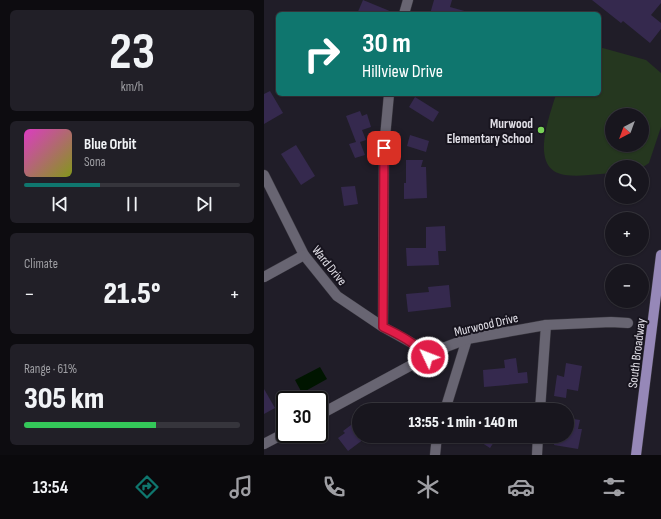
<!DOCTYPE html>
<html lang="en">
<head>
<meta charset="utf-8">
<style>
  body { margin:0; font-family:"Sofia Sans Condensed",sans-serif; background:#211f27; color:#f1f3f6; height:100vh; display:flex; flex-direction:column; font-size:15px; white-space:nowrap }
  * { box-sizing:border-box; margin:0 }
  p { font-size:13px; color:#9f9fa4 }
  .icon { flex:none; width:22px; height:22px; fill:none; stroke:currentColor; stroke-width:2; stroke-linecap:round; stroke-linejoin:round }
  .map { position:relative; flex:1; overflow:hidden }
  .drawer { display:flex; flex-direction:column; gap:10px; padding:10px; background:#0d0c10; width:264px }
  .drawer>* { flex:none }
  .hud { position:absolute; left:12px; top:12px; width:325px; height:84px; border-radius:6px; box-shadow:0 1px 3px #0004,0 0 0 1px #36353c; background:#0f766e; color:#fff; overflow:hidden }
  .needle { width:26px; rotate:221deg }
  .buttons { position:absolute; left:341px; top:108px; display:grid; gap:8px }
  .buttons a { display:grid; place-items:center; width:44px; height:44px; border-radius:50%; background:#18161e; box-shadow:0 1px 3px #0004,0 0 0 1px #36353c; font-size:20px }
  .speed { position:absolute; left:12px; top:391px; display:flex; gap:8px; font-size:20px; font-weight:700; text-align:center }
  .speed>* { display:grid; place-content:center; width:52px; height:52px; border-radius:50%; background:#18161e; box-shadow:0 1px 3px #0004,0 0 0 1px #36353c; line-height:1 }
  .speed .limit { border:2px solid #111; border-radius:6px; background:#fff; color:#111 }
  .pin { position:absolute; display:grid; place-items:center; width:34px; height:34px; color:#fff; margin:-17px; border-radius:8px; box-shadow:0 2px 6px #0006 }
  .me { position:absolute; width:44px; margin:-22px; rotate:313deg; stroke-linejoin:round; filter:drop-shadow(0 0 3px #0008) }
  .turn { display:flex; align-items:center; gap:14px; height:84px; padding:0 20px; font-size:18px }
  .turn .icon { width:52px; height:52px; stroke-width:2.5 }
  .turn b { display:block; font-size:28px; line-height:34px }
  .big { font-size:30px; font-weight:800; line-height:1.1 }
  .drawer .card { flex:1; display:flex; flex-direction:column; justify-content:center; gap:6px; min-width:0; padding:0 14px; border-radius:6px; background:#211f27 }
  .drawer .dial { align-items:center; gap:0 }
  .dial b { font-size:52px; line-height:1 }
  .song { display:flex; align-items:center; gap:12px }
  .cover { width:48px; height:48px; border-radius:6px; background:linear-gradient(135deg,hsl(310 70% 55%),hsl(70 70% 35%)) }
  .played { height:4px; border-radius:2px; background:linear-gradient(90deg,#0f766e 35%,#36353c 35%) }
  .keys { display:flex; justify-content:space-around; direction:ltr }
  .heat { display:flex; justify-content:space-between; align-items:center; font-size:22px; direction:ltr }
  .charge { height:6px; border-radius:3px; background:linear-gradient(90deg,#34c759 61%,#36353c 0) }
  .trip { position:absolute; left:88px; top:403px; width:222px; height:40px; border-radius:20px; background:#18161e; box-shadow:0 1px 3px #0004,0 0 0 1px #36353c; font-weight:800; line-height:40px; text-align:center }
  .dock { display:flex; height:64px; justify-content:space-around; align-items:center; background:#0a090c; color:#9f9fa4 }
  .dock .icon { width:28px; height:28px }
  .dock .current { color:#0f766e }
  .dock b { font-size:18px; color:#f1f3f6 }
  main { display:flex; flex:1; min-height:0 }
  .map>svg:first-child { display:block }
  .green { fill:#25371f; fill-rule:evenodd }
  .water { fill:#001500 }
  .building { fill:#35294e }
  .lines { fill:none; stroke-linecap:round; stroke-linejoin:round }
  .minor-casing { stroke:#39373f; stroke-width:11 }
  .major-casing { stroke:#39373f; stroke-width:11 }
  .minor { stroke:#686572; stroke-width:10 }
  .major { stroke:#9688b8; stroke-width:10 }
  .route-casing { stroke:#92132f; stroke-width:10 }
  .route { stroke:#e11d48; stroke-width:7 }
  .poi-dot { fill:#78d158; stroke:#17141e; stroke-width:1.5 }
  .labels { text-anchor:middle; stroke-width:4; stroke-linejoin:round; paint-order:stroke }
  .poi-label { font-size:13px; font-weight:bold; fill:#e1dfe7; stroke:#17141e; text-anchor:end }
  .street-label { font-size:13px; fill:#e1dfe7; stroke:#17141e }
</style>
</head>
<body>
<main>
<section class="drawer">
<div class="card dial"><b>23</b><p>km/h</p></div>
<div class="card">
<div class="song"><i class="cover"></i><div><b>Blue Orbit</b><p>Sona</p></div></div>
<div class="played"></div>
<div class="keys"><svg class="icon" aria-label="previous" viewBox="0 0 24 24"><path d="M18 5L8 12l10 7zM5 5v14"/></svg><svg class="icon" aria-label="pause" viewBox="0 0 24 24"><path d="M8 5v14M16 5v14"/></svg><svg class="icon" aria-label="next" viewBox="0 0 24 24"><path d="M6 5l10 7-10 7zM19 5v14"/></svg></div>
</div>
<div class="card"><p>Climate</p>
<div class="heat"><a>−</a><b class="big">21.5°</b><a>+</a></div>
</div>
<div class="card"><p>Range · 61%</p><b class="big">305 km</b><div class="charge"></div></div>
</section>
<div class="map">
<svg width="397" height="455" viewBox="0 0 397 455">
  <rect width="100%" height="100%" fill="#201d28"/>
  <path class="green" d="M 335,47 L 382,60 L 397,73 L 397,127 L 385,163 L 379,167 L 368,164 L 368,167 L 348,167 L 348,173 C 333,174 317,177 301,175 C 264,169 286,116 292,94 L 335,94 ZM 348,115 L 378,115 L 378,145 L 348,145 Z"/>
  <path class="water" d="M 56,367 L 63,379 L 38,393 L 31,380 Z"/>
  <g class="building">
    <path d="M 99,0 L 133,14 L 93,14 Z"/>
    <path d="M 170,0 L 188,0 L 186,7 L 204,12 L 203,14 L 166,14 Z"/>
    <path d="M 328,0 L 397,0 L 397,3 L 387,15 L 397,23 L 397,29 L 386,43 L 359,21 L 357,23 Z"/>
    <path d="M 6,91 L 19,113 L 0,124 L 0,94 Z"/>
    <path d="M 151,97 L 175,112 L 169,122 L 145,107 Z"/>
    <path d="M 96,111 L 98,116 L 103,114 L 107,127 L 98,130 L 102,140 L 96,142 L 101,155 L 91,158 L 85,144 L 92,142 L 82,116 Z"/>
    <path d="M 146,135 L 165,141 L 162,152 L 143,146 Z"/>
    <path d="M 32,145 L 51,176 L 37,185 L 17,154 Z"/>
    <path d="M 142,160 L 159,160 L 157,167 L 162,167 L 163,198 L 140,199 L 140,183 L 142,183 Z"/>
    <path d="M 91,186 L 94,204 L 80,206 L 77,187 Z"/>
    <path d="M 181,226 L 182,251 L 174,251 L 175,265 L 143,266 L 142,248 L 162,248 L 162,227 Z"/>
    <path d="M 185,285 L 187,307 L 144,312 L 142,294 L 165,292 L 164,287 Z"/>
    <path d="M 252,358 L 254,373 L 263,372 L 264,383 L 220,387 L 219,370 L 241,368 L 240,360 Z"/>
    <path d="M 302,363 L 318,366 L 314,391 L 303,389 L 302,398 L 290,396 L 293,375 L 300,377 Z"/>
    <path d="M 0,389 L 11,408 L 0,414 Z"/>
    <path d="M 303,418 L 316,420 L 314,429 L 318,429 L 314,449 L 290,445 L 291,436 L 303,436 Z"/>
    <path d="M 95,419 L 95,436 L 104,436 L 84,451 L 74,438 L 81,433 L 79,431 Z"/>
    <path d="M 207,436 L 234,436 L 226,448 Z"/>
  </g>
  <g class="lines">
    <g class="minor-casing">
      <g id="minor">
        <path d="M 140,14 L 144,0"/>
        <path d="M 0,175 L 40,255 L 73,296 L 119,327 L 155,347 L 164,357"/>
        <path d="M 0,277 L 40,255"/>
        <path d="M 119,327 L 120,148 L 125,94"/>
        <path d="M 181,410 L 203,339"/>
        <path d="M 276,410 L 282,325"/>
        <path d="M 55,415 L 179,348 L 203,339 L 282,325 L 347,322 L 364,323"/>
        <path d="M 0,444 L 21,433"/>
        <path d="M 171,455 L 173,436"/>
        <path d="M 273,455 L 274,436"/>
      </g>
    </g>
    <g class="major-casing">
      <path id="major" d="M 372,455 L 397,255"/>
    </g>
    <use href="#minor" class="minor"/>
    <use href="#major" class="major"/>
  </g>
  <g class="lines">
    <g class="route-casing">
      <path id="route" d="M 120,148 L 119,327 C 136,335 151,343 164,357"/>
    </g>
    <use href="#route" class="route"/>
  </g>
  <circle class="poi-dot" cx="277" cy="130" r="4"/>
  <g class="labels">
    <g class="poi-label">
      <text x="269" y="128">Murwood<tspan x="269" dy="15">Elementary School</tspan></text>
    </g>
    <g class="street-label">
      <text transform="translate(66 265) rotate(51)" y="5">Ward Drive</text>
      <text transform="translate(222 324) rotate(-13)" y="5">Murwood Drive</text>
      <text transform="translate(372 353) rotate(-83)" y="5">South Broadway</text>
    </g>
  </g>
</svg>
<div class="buttons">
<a><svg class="needle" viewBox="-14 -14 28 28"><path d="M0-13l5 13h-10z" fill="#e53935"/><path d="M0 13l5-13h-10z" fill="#9f9fa4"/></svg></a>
<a><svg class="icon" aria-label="search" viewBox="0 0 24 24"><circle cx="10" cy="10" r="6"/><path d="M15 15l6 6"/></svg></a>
<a>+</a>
<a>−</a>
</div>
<div class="speed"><div class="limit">30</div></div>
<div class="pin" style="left:120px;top:148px;background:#d93025"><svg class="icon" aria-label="arrive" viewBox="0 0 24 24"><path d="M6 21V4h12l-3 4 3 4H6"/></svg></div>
<svg class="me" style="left:164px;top:357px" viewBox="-20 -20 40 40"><circle r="17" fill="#e11d48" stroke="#fff" stroke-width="3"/><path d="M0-11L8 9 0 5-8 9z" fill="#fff"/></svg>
<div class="trip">13:55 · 1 min · 140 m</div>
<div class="hud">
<div class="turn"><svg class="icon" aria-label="right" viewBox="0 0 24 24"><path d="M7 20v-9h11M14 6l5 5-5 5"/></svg><div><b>30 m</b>Hillview Drive</div></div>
</div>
</div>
</main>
<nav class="dock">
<b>13:54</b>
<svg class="icon current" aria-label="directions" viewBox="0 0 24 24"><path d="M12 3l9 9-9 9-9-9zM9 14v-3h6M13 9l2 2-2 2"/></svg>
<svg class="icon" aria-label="music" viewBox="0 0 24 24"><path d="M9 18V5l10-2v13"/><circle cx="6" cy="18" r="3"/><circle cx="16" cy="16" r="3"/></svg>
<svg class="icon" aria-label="phone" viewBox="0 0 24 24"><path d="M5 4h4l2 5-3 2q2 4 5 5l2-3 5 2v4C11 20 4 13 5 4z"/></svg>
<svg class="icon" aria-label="climate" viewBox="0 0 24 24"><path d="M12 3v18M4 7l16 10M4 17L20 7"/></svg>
<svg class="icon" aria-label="car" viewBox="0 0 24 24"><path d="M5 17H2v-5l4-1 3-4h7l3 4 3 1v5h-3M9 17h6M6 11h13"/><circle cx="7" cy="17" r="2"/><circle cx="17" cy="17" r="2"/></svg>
<svg class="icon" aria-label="filters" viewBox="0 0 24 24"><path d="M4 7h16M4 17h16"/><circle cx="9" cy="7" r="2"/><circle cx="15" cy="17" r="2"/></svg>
</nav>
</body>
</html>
